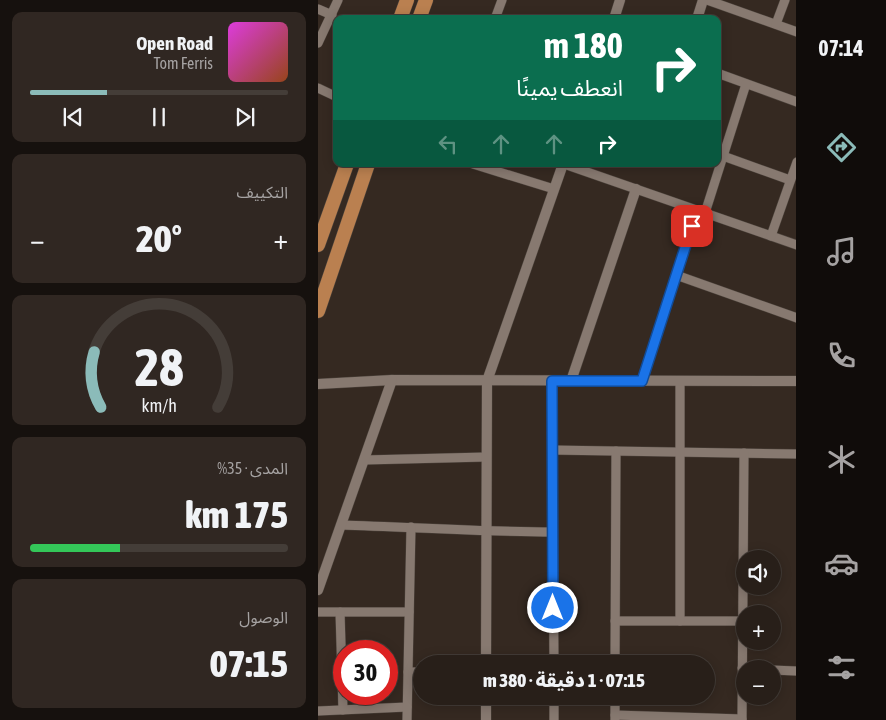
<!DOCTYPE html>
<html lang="ar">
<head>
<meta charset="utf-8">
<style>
  body { margin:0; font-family:"Asap Condensed","Noto Sans Arabic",sans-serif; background:#302722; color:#f1f3f6; direction:rtl; height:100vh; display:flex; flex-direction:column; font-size:19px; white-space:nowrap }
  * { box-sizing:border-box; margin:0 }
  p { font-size:16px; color:#a5a2a2 }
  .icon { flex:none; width:28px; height:28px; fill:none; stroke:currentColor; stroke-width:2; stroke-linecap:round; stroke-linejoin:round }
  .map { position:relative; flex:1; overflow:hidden; direction:ltr }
  .drawer { display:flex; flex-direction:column; gap:12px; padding:12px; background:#16110e; width:318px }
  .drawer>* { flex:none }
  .top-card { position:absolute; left:15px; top:15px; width:388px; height:152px; border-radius:10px; box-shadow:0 2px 12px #0003,0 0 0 1px #443d38; direction:rtl; background:#0b6e4f; color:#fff; overflow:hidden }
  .tools { position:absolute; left:418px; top:550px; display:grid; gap:10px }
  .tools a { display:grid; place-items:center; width:45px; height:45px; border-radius:50%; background:#281f19; box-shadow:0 2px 12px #0003,0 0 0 1px #443d38; font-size:25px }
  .speed { position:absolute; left:15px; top:640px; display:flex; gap:10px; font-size:25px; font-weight:700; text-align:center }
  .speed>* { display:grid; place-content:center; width:65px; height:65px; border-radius:50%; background:#281f19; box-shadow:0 2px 12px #0003,0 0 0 1px #443d38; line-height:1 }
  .speed .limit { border:8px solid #d22; background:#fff; color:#111 }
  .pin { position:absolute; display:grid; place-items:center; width:42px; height:42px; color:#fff; margin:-21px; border-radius:10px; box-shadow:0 2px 8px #0006 }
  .me { position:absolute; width:55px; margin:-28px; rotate:0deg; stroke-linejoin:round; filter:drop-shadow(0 0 4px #0008) }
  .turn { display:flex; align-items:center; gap:18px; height:105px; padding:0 15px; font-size:22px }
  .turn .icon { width:65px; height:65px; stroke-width:2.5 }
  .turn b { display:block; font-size:35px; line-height:42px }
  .lanes { display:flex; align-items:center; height:48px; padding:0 15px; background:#0003; justify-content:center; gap:25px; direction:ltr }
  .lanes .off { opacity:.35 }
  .big { font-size:38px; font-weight:800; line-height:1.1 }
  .drawer .widget { flex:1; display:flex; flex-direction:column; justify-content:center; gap:8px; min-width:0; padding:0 18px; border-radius:10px; background:#302722 }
  .drawer .dial { align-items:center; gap:0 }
  .dial svg { height:130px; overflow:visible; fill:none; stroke:#443d38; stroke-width:7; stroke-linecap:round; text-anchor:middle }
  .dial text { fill:#f1f3f6; stroke:none }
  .song { display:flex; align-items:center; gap:15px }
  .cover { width:60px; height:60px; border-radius:8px; background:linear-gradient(135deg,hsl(300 70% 55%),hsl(20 70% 35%)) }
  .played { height:5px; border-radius:2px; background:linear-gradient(90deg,#8bbbb9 30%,#443d38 30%) }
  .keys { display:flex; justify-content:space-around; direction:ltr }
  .heat { display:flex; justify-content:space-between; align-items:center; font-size:28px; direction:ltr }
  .charge { height:8px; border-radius:4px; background:linear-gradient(90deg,#34c759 35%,#443d38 0) }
  .trip { position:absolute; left:95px; top:655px; width:302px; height:50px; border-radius:25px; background:#281f19; box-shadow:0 2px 12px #0003,0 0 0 1px #443d38; font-weight:800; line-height:50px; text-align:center; direction:rtl }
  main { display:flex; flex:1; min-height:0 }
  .menu { display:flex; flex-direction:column; width:90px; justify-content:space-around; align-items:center; background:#100c0a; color:#a5a2a2 }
  .menu .icon { width:35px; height:35px }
  .menu .on { color:#8bbbb9 }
  .menu b { font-size:22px; color:#f1f3f6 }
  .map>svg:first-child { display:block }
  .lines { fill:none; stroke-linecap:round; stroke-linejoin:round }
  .minor-casing { stroke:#4d443d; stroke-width:10 }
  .tertiary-casing { stroke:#4d443d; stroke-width:11 }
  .primary-casing { stroke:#4d443d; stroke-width:15 }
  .minor { stroke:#877970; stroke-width:9 }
  .tertiary { stroke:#877970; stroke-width:10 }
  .primary { stroke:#ba8050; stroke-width:14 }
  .route-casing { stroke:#114b97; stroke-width:12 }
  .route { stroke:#1a73e8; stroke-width:9 }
</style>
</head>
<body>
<main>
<nav class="menu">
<b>07:14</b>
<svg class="icon on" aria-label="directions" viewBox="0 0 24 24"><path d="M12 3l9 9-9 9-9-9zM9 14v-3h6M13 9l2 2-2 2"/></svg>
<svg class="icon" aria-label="music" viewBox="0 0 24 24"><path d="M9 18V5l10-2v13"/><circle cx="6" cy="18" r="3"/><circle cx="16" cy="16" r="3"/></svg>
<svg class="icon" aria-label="phone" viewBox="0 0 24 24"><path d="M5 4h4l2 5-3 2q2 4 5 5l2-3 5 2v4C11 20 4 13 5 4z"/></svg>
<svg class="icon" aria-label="climate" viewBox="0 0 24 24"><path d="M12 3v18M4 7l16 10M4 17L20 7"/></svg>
<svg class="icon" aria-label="car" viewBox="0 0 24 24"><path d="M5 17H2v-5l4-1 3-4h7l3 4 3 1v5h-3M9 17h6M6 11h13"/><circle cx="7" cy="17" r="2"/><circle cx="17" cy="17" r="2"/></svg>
<svg class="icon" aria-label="filters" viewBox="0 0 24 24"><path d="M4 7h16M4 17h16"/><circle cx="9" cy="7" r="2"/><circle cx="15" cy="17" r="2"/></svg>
</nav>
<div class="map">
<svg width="479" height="720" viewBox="0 0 479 720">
  <rect width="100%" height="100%" fill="#352921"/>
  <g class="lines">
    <g class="minor-casing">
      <g id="minor">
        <path d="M 389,0 L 479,32"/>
        <path d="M 0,9 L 14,15"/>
        <path d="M 177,19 L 184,0"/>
        <path d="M 458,24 L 467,0"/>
        <path d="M 0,43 L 20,0"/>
        <path d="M 399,73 L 479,102"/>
        <path d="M 0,88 L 19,97"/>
        <path d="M 405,156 L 472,180"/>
        <path d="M 155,164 L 236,189"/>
        <path d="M 246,164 L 479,245"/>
        <path d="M 387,213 L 428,84"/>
        <path d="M 453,236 L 479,162"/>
        <path d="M 358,275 L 479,318"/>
        <path d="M 234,381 L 236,664"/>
        <path d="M 324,381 L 379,210"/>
        <path d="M 234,450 L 479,454"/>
        <path d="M 46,460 L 168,457"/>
        <path d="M 23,525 C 93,527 164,532 235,532"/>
        <path d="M 0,612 L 91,612"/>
        <path d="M 22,612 L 25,710"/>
        <path d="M 297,621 L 424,621"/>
        <path d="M 362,621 L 362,381"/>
        <path d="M 297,664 L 298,451"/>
        <path d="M 424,668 L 440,669"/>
        <path d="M 454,670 L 479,671"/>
        <path d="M 90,672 L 104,672"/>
        <path d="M 236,696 L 236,720"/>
        <path d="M 0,711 L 89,707"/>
        <path d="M 297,715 L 424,719"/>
        <path d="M 89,720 L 93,527"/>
        <path d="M 297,720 L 297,696"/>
        <path d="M 424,720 L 426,453"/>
      </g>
    </g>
    <g class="tertiary-casing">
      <g id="tertiary">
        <path d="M 296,19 L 302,0"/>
        <path d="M 379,19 L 385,0"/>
        <path d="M 253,381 L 318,189"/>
        <path d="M 0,384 L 74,380 L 479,381"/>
        <path d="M 0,590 L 74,380"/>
        <path d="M 168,664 L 169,381 L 245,164"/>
        <path d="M 168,720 L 168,696"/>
      </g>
    </g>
    <g class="primary-casing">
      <g id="primary">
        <path d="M 82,19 L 89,0"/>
        <path d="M 101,19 L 108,0"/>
        <path d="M 0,245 L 29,164"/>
        <path d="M 0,311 L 50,164"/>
      </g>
    </g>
    <use href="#minor" class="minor"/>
    <use href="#tertiary" class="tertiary"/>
    <use href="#primary" class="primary"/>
  </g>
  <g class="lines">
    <g class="route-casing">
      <path id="route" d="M 235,608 L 234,381 L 324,381 L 374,226"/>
    </g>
    <use href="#route" class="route"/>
  </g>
</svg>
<div class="tools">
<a><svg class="icon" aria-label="sound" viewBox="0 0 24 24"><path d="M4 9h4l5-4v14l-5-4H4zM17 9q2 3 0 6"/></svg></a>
<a>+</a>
<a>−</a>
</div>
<div class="speed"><div class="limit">30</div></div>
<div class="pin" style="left:374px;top:226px;background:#d93025"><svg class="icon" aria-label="arrive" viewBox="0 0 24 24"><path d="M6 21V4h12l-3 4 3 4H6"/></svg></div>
<svg class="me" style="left:235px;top:608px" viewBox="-20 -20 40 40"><circle r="17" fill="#1a73e8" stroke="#fff" stroke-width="3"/><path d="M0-11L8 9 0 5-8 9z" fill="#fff"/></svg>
<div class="trip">07:15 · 1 دقيقة · 380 m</div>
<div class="top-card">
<div class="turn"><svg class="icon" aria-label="right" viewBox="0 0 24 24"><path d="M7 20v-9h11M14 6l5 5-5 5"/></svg><div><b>180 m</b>انعطف يمينًا</div></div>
<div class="lanes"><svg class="icon off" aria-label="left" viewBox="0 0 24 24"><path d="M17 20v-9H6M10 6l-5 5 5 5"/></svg><svg class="icon off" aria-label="ahead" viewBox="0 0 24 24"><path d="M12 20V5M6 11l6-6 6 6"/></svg><svg class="icon off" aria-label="ahead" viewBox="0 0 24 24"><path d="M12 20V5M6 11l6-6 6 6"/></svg><svg class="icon" aria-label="right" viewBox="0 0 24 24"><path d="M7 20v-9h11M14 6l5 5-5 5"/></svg></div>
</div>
</div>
<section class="drawer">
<div class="widget">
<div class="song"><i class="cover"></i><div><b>Open Road</b><p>Tom Ferris</p></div></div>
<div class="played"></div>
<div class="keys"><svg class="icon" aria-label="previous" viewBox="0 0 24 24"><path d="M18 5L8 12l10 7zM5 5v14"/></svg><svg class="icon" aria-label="pause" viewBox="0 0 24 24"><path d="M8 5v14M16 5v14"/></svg><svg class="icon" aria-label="next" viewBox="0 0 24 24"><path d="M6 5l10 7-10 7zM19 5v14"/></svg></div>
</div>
<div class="widget"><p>التكييف</p>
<div class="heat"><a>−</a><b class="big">20°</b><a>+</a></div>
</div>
<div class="widget dial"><svg viewBox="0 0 100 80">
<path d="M14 69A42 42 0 1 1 86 69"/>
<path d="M14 69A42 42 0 0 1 10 35" stroke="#8bbbb9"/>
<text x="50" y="56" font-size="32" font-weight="700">28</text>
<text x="50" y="72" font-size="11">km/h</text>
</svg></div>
<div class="widget"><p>المدى · 35%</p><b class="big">175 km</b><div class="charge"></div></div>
<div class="widget"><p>الوصول</p><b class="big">07:15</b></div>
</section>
</main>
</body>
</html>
